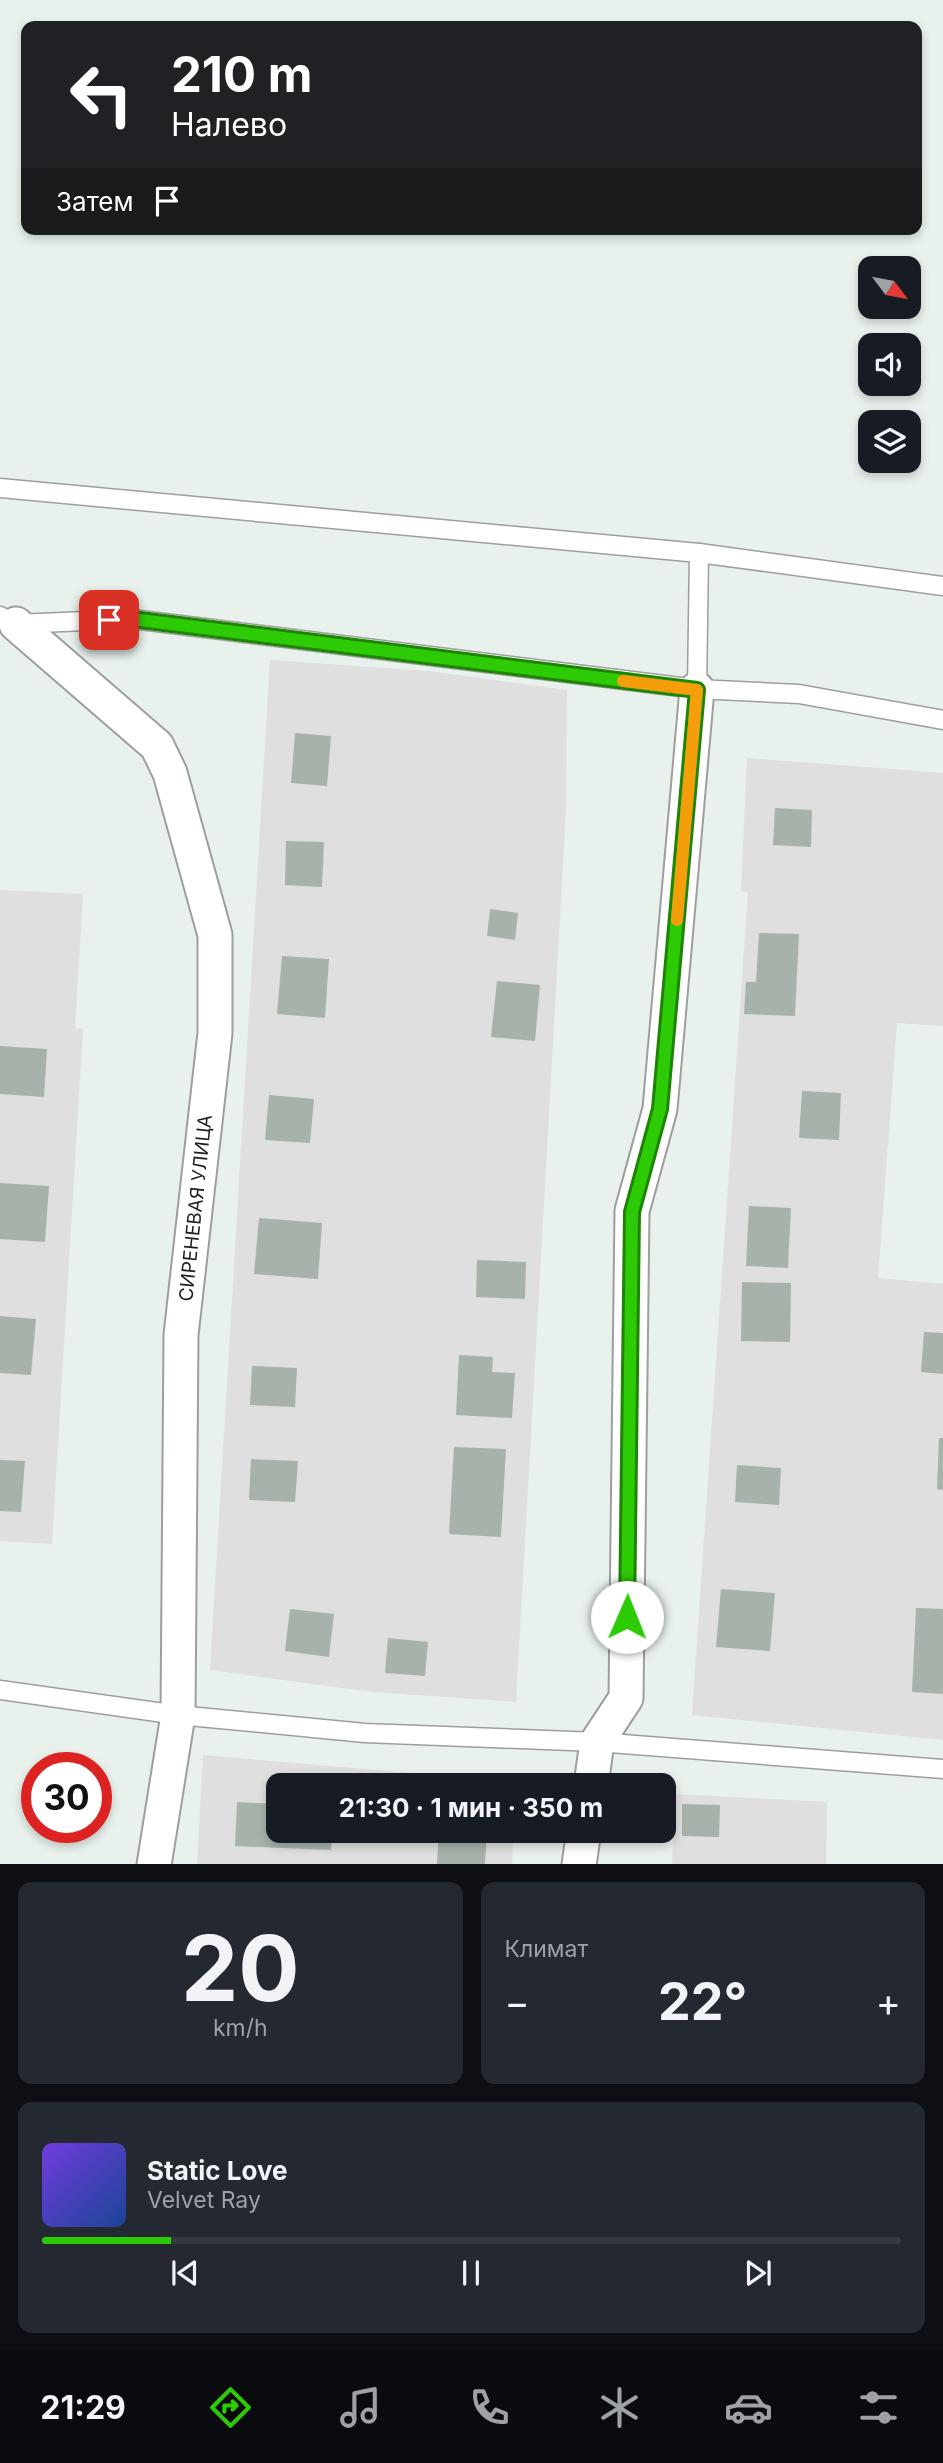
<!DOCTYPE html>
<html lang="ru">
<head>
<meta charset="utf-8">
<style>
  body { margin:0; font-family:Inter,sans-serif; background:#242831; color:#f1f3f6; height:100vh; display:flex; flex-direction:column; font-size:26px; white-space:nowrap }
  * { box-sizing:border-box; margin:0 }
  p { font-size:23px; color:#9ea1a6 }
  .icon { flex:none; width:38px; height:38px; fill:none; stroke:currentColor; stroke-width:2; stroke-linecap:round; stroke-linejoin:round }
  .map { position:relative; height:1864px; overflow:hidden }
  .drawer { display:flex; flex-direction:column; gap:18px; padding:18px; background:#0d0f14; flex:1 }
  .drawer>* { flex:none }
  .banner { position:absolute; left:21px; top:21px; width:901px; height:214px; border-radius:14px; box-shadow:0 4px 10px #0003; background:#202124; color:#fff; overflow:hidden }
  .needle { width:46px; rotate:122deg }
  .controls { position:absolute; left:858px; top:256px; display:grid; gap:14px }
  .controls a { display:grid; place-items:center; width:63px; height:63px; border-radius:14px; background:#171b24; box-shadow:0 4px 10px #0003; font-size:35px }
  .speed { position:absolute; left:21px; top:1752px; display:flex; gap:14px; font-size:35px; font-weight:700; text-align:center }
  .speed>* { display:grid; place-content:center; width:91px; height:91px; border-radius:50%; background:#171b24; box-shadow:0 4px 10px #0003; line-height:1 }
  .speed .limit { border:10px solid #d22; background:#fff; color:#111 }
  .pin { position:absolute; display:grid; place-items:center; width:60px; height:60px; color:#fff; margin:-30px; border-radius:14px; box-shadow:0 4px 10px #0006 }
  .me { position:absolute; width:77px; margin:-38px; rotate:1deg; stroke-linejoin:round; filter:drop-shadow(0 0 5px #0008) }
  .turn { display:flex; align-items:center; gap:24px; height:147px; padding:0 35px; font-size:32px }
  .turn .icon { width:91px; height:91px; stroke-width:2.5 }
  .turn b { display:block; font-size:49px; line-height:60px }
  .then { display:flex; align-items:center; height:66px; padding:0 35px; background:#0003; gap:14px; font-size:26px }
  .big { font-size:52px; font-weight:700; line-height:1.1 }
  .drawer .tile { flex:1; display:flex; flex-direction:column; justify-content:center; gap:10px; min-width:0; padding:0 24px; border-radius:14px; background:#242831 }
  .drawer .dial { align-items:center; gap:0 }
  .dial b { font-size:91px; line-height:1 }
  .song { display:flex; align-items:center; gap:21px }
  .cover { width:84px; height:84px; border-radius:10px; background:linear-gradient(135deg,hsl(260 70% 55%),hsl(220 70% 35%)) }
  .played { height:7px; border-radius:4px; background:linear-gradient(90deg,#2dcb06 15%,#363941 15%) }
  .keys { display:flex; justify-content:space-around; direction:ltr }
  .heat { display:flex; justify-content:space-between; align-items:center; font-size:38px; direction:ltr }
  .drawer .tiles { flex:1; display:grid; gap:18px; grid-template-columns:1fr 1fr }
  .tile:last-child { grid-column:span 2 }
  .trip { position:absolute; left:266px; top:1773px; width:410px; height:70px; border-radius:14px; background:#171b24; box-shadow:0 4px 10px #0003; font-weight:700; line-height:70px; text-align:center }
  .tabs { display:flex; height:112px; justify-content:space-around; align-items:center; background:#090b0e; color:#9ea1a6 }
  .tabs .icon { width:49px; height:49px }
  .tabs .on { color:#2dcb06 }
  .tabs b { font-size:32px; color:#f1f3f6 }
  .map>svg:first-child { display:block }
  .residential { fill:#dedfde }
  .building { fill:#a7b3aa }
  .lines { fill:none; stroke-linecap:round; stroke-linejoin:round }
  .lane-casing { stroke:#9e9e9e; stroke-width:21 }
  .street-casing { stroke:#9e9e9e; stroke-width:37 }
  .lane { stroke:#fff; stroke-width:18 }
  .street { stroke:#fff; stroke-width:33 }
  .route-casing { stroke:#1d8404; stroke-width:18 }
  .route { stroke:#2dcb06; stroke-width:12 }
  .slow { stroke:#f59e0b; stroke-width:12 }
  .labels { text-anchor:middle; stroke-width:7; stroke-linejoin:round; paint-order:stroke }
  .street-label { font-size:19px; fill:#212121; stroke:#fff }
</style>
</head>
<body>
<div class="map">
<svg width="943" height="1865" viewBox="0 0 943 1865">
  <rect width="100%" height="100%" fill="#e8f1ec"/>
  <g class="residential">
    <path d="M 270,660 L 429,671 L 567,690 L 566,811 L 516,1702 L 373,1692 L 210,1670 Z"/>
    <path d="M 747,758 L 943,773 L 943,1026 L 897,1023 L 878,1278 L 943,1284 L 943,1740 L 692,1715 L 748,892 L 741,891 Z"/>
    <path d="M 0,890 L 83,894 L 75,1028 L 83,1029 L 52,1544 L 0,1541 Z"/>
    <path d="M 203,1755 L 515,1782 L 515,1785 L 278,1785 L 278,1830 L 513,1831 L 512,1864 L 197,1865 Z"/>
    <path d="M 675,1794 L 827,1802 L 826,1864 L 672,1865 Z"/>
  </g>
  <g class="building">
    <path d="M 295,733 L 331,736 L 327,786 L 291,783 Z"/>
    <path d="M 775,808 L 812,810 L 811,847 L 773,845 Z"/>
    <path d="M 286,841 L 324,842 L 322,887 L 285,885 Z"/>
    <path d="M 490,909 L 518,913 L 515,940 L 487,936 Z"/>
    <path d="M 759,933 L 799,934 L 795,1016 L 744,1014 L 746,982 L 756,982 Z"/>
    <path d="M 282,956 L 329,959 L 325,1018 L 277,1014 Z"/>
    <path d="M 497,981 L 540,985 L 535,1041 L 491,1037 Z"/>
    <path d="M 0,1046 L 47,1049 L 44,1097 L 0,1094 Z"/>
    <path d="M 802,1091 L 841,1093 L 839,1140 L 799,1138 Z"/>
    <path d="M 269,1095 L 314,1099 L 310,1143 L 265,1140 Z"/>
    <path d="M 0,1183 L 49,1186 L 45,1242 L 0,1239 Z"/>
    <path d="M 749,1206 L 791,1208 L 788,1268 L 746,1266 Z"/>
    <path d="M 259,1218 L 322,1223 L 318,1279 L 254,1274 Z"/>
    <path d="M 477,1260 L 526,1262 L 525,1299 L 476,1297 Z"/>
    <path d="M 742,1282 L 791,1283 L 790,1342 L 741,1341 Z"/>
    <path d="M 0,1316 L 36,1319 L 31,1375 L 0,1373 Z"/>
    <path d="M 924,1332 L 943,1333 L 943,1374 L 921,1372 Z"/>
    <path d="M 459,1355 L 493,1357 L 492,1372 L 515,1373 L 512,1418 L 456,1415 Z"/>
    <path d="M 252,1366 L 297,1368 L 295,1407 L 250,1405 Z"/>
    <path d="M 939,1438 L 943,1438 L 943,1490 L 937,1489 Z"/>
    <path d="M 454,1447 L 506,1449 L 501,1537 L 449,1534 Z"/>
    <path d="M 251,1459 L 298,1461 L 295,1502 L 249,1500 Z"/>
    <path d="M 0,1460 L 25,1461 L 21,1512 L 0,1511 Z"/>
    <path d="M 737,1465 L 781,1468 L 779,1505 L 735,1502 Z"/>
    <path d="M 721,1589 L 775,1593 L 770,1651 L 716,1647 Z"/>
    <path d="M 916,1608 L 943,1609 L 943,1694 L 912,1692 Z"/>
    <path d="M 290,1609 L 334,1614 L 329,1657 L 285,1651 Z"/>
    <path d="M 388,1638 L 428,1642 L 425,1676 L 385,1673 Z"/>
    <path d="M 237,1802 L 278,1804 L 278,1830 L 332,1830 L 331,1850 L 235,1846 Z"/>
    <path d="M 682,1804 L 720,1805 L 719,1837 L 682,1836 Z"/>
    <path d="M 439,1830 L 487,1830 L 485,1865 L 437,1865 Z"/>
  </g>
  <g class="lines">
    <g class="lane-casing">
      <g id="lane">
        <path d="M 0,488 L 699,553 L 943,586"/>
        <path d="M 0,616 L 16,624 L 132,619 L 697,689 L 799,694 L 943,720"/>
        <path d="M 697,689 L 699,553"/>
        <path d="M 0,1690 L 178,1715 L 365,1733 L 597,1742 L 943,1769"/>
      </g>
    </g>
    <g class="street-casing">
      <g id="street">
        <path d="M 16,624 L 157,746 L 170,773 L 215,935 L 215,1033 L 181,1335 L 178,1715 L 154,1865"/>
        <path d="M 591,1785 L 597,1742 L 626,1698 L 632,1211 L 660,1109 L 697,689"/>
        <path d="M 579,1865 L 584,1830"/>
      </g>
    </g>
    <use href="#lane" class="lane"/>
    <use href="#street" class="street"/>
  </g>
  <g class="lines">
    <g class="route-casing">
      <path id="route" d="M 109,620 L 132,619 L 697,690 L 660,1109 L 632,1212 L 627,1617"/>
    </g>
    <use href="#route" class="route"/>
    <path class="slow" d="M 623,681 L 697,690 L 677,920"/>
  </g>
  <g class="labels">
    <g class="street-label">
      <text transform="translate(195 1208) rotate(-84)" y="7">СИРЕНЕВАЯ УЛИЦА</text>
    </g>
  </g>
</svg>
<div class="controls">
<a><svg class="needle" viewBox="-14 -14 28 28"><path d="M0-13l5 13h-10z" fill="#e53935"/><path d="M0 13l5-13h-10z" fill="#9ea1a6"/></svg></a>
<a><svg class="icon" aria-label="sound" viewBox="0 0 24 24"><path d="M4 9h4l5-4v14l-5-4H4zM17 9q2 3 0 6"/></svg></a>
<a><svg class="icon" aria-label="layers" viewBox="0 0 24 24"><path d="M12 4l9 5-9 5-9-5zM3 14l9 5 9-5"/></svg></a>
</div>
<div class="speed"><div class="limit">30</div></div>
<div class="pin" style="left:109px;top:620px;background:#d93025"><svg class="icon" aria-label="arrive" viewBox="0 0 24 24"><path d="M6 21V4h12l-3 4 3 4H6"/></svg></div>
<svg class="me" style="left:627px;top:1617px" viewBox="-20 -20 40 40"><circle r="19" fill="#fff"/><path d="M0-13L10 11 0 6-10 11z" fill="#2dcb06"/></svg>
<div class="trip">21:30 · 1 мин · 350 m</div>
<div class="banner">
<div class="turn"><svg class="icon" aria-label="left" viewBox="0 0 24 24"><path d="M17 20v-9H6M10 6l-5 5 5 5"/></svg><div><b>210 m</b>Налево</div></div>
<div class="then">Затем<svg class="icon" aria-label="arrive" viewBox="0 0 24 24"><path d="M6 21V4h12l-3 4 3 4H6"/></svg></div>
</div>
</div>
<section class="drawer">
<div class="tiles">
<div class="tile dial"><b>20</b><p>km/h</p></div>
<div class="tile"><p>Климат</p>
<div class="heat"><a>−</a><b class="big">22°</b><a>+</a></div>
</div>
<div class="tile">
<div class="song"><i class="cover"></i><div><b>Static Love</b><p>Velvet Ray</p></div></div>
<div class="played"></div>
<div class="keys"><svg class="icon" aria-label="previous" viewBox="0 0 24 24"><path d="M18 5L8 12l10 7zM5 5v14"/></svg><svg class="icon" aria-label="pause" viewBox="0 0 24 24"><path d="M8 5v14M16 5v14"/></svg><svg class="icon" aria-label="next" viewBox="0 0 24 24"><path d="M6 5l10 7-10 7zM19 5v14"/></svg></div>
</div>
</div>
</section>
<nav class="tabs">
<b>21:29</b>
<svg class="icon on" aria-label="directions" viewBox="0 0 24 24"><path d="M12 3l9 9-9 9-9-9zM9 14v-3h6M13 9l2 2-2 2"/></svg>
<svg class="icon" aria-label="music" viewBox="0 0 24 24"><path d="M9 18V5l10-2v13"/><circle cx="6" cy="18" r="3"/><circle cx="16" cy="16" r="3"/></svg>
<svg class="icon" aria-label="phone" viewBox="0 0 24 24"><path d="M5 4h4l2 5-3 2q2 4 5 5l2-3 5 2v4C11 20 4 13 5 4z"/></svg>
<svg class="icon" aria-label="climate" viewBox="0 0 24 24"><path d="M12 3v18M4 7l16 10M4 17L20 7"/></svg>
<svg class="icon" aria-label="car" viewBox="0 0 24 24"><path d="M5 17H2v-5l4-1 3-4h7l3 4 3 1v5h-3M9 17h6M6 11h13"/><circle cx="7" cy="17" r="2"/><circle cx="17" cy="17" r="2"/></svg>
<svg class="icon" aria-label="filters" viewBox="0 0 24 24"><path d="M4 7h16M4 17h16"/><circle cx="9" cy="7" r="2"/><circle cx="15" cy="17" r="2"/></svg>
</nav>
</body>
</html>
